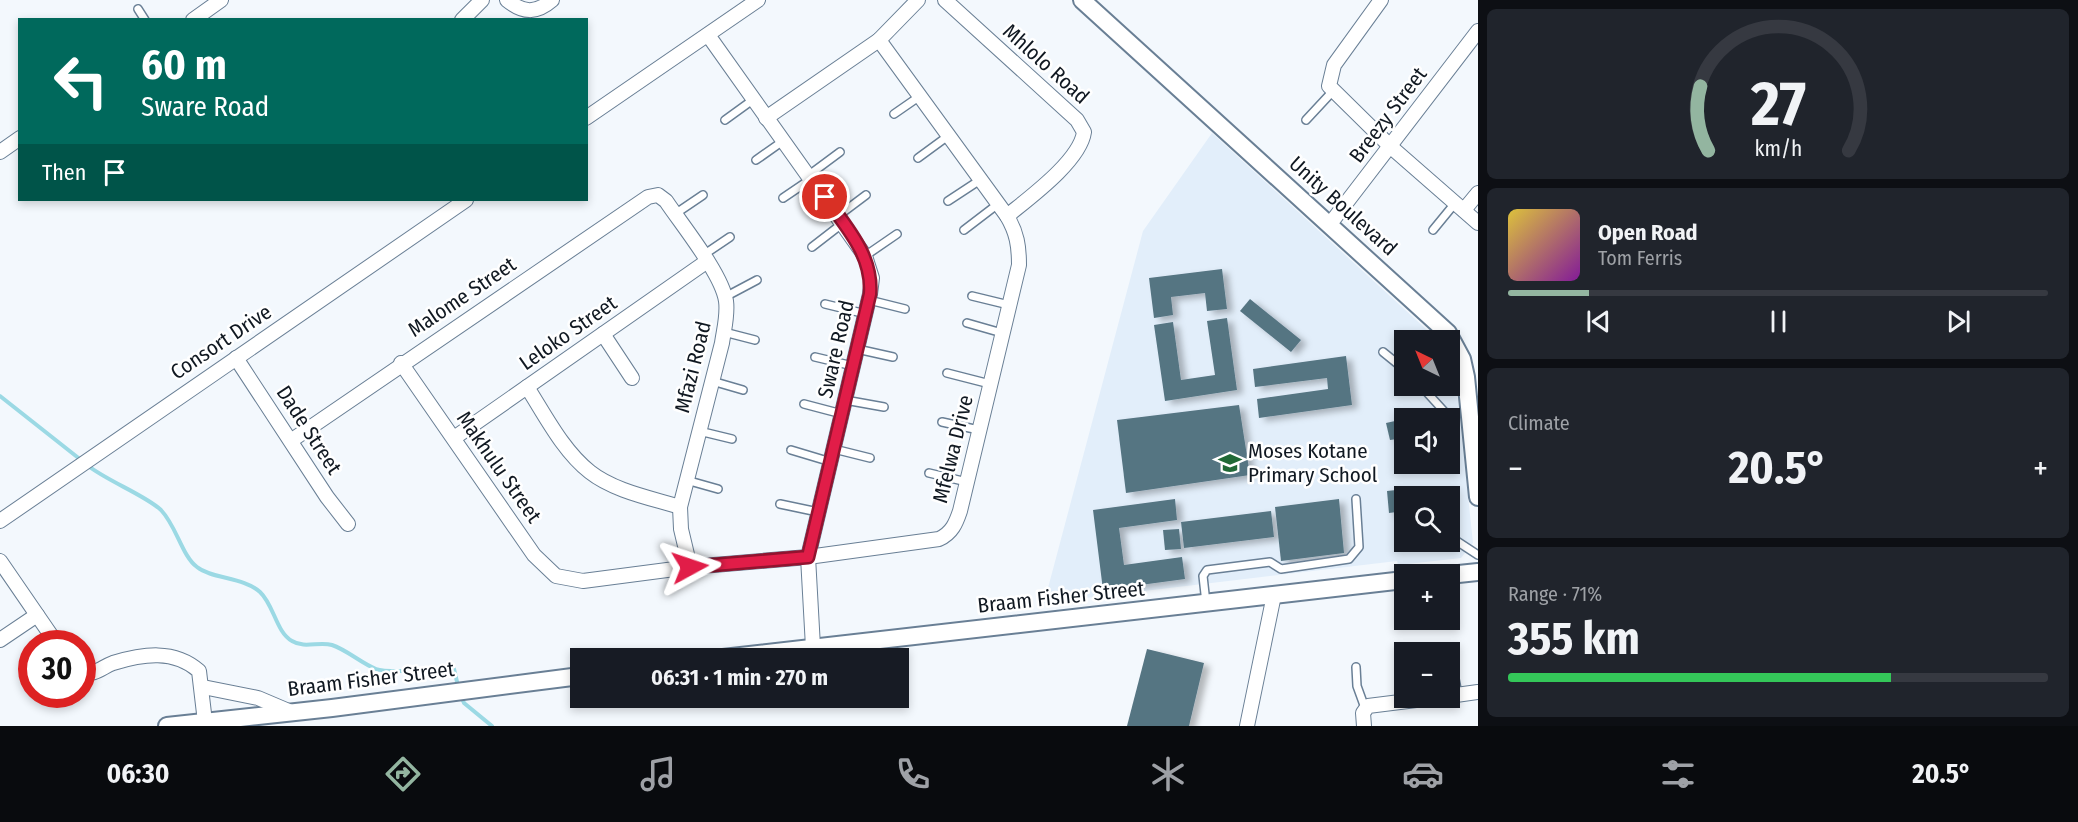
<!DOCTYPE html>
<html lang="en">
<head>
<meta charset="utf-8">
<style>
  body { margin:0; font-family:"Fira Sans Condensed",sans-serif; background:#20242c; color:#f1f3f6; height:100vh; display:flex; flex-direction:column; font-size:22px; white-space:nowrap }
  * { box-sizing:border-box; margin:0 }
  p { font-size:20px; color:#9ea1a6 }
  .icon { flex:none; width:33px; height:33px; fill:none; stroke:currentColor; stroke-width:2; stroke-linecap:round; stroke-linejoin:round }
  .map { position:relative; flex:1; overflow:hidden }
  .drawer { display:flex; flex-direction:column; gap:9px; padding:9px; background:#0d0f14; width:600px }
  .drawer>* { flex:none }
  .hud { position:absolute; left:18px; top:18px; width:570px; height:183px; border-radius:0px; box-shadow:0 3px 9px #0003; background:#00695c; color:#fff; overflow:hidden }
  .needle { width:39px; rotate:317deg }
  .tools { position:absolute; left:1394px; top:330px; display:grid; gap:12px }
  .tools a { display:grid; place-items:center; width:66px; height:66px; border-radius:0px; background:#171b24; box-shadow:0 3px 9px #0003; font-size:30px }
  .speed { position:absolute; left:18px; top:630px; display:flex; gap:12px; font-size:30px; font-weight:700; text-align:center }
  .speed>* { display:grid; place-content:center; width:78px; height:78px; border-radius:50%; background:#171b24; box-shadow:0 3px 9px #0003; line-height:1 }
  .speed .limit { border:9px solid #d22; background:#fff; color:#111 }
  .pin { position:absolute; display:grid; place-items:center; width:51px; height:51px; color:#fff; margin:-26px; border:3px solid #fff; border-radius:50%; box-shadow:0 2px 6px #0007 }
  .me { position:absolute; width:66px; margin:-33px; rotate:85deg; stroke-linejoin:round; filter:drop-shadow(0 0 4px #0008) }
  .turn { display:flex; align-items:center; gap:21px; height:126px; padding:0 24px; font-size:27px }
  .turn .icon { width:78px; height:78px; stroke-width:2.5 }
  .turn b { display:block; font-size:42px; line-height:51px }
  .then { display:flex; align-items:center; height:57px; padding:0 24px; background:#0003; gap:12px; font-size:22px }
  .big { font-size:45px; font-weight:700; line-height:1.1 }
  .drawer .card { flex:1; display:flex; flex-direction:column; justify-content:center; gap:9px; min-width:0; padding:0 21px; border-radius:9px; background:#20242c }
  .drawer .dial { align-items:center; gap:0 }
  .dial svg { height:156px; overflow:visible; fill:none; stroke:#363941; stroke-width:7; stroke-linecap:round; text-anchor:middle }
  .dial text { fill:#f1f3f6; stroke:none }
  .song { display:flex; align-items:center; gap:18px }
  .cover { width:72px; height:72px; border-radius:9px; background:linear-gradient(135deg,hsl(50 70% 55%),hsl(290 70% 35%)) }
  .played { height:6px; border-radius:3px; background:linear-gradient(90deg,#93b5a0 15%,#363941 15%) }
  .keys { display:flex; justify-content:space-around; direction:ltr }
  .heat { display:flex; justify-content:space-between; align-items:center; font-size:33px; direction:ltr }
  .charge { height:9px; border-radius:4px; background:linear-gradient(90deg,#34c759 71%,#363941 0) }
  .trip { position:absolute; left:570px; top:648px; width:339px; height:60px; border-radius:0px; background:#171b24; box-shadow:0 3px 9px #0003; font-weight:700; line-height:60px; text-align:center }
  .dock { display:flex; height:96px; justify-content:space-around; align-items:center; background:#090b0e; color:#9ea1a6 }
  .dock .icon { width:42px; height:42px }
  .dock .active { color:#93b5a0 }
  .dock b { font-size:27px; color:#f1f3f6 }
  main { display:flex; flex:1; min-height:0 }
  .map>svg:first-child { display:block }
  .built { fill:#e2eefa; fill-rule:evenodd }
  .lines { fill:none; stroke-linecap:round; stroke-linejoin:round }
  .stream { stroke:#9bd9e4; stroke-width:4 }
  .building { fill:#557482; filter:url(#shadow) }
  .service-casing { stroke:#697f95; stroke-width:10 }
  .minor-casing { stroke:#697f95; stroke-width:16 }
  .tertiary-casing { stroke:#697f95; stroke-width:20 }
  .service { stroke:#fff; stroke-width:7 }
  .minor { stroke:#fff; stroke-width:14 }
  .tertiary { stroke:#fff; stroke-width:16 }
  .route-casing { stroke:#92132f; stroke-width:15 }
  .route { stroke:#e11d48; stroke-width:10 }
  .labels { text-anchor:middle; stroke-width:5; stroke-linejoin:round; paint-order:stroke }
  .street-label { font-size:21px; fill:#101821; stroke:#fff }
  .poi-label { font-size:21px; fill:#101821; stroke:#fff; text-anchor:start }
</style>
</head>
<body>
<main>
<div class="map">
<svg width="1478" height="726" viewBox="0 0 1478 726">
  <defs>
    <filter id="shadow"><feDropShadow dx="6" dy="3.5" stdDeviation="3" flood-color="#0004"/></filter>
  </defs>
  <rect width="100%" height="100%" fill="#f3f8fd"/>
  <path class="built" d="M 1212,133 L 1438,340 L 1404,340 L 1404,386 L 1449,386 L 1449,353 L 1454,363 L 1473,543 L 1461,558 L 1398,565 L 1397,561 L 1044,603 L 1143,231 ZM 1404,418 L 1449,418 L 1449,464 L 1404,464 ZM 1404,496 L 1449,496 L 1449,542 L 1404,542 Z"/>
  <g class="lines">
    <g class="stream">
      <path d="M 0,396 L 81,460"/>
      <path d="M 87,465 C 107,481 145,495 161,510 C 177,527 182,556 197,567 C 212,579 244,577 260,592 C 274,605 276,632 292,641 C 305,649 319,641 332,645 C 347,650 361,663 376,669 C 389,674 437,669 454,669 L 458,686"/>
      <path d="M 461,696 L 464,703 L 492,726"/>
    </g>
  </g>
  <g class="building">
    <path d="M 1222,269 L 1227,309 L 1207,311 L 1205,293 L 1171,297 L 1173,315 L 1154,318 L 1149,278 Z"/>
    <path d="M 1250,299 L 1301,340 L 1291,352 L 1240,311 Z"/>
    <path d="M 1227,318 L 1237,390 L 1165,401 L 1154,325 L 1173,322 L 1181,380 L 1215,375 L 1207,321 Z"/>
    <path d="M 1346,356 L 1352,405 L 1259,418 L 1257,399 L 1328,389 L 1327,378 L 1255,387 L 1253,369 Z"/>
    <path d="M 1239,405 L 1250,475 L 1126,493 L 1117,420 Z"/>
    <path d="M 1404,419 L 1404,438 L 1390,440 L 1386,423 Z"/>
    <path d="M 1415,488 L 1416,496 L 1404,496 L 1404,511 L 1389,513 L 1387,491 Z"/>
    <path d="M 1175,499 L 1177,520 L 1119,528 L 1124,565 L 1182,557 L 1185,579 L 1103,590 L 1093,510 Z"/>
    <path d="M 1339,499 L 1344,553 L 1281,561 L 1275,507 Z"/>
    <path d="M 1271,511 L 1274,537 L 1184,548 L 1181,522 Z"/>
    <path d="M 1179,529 L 1181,549 L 1165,550 L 1163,530 Z"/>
    <path d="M 1147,649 L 1204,663 L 1189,726 L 1127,726 Z"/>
  </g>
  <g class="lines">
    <g class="service-casing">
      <g id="service">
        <path d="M 138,9 L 145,20"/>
        <path d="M 894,114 L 920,96"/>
        <path d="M 725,120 L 754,99"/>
        <path d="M 1306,120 L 1333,91"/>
        <path d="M 918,158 L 948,136"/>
        <path d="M 756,160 L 783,141"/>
        <path d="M 809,175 L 840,152"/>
        <path d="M 783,198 L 811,179"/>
        <path d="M 948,201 L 980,180"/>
        <path d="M 675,214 L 703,195"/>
        <path d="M 838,216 L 866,195"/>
        <path d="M 964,230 L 998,204"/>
        <path d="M 1433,230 L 1456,202"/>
        <path d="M 812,247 L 843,223"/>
        <path d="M 702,256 L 730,237"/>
        <path d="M 865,256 L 897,234"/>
        <path d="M 972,296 L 1009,305"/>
        <path d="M 725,297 L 757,280"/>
        <path d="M 869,300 L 905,309"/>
        <path d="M 825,304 L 866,314"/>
        <path d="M 967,323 L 1002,333"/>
        <path d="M 724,332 L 755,340"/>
        <path d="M 857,349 L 893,357"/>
        <path d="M 1383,352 L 1404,369"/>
        <path d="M 815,357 L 853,366"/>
        <path d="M 947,373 L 990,384"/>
        <path d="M 712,381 L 743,390"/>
        <path d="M 1421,386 L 1453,421"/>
        <path d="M 845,400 L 884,407"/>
        <path d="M 804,404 L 842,414"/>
        <path d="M 942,422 L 979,430"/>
        <path d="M 699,431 L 732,439"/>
        <path d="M 834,449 L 870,458"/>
        <path d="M 791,450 L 831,462"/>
        <path d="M 929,473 L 967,482"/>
        <path d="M 686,480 L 718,489"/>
        <path d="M 780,504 L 818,512"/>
        <path d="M 1449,536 L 1478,555"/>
        <path d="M 1206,603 L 1203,576 L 1207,570 L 1270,562 L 1281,569 L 1349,559 L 1359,547 L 1356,499"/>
        <path d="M 1451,658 L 1458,695"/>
        <path d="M 1356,667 L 1357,686 L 1365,708"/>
      </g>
    </g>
    <g class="minor-casing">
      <g id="minor">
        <path d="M 507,0 C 523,13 536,14 552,0"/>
        <path d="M 945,0 L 1077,120 L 1084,132 C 1080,161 1029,198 1007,216"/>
        <path d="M 1381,0 L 1334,65 L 1329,86 L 1391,147 L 1478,223"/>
        <path d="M 193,20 L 221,0"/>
        <path d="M 462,20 L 482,0"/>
        <path d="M 708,35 L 865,256 L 872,278 L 870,294 L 808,557 L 813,647"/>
        <path d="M 586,118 L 758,0"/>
        <path d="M 766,118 L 879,40 L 918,0"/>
        <path d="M 0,152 L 20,138"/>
        <path d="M 1464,210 L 1478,193"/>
        <path d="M 1330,224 L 1478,31"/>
        <path d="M 603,334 L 632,378"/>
        <path d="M 236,358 L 327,497 L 348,524"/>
        <path d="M 401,363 L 534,555 L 556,576 L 583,581 L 690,567 L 808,557 L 939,539 C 952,533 956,523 960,511 L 1019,265 C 1019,246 1017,233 1007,216 L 879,40"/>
        <path d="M 527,387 C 545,415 563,451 590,472 C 614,491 651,498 680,507"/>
        <path d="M 454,438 L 706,262"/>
        <path d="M 292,440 L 648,197 L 658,195 L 666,201 C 682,225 722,274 726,301 C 728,315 724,329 722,343 L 680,507 L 681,529 L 690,567"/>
        <path d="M 0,521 L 466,200"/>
        <path d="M 0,561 L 57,644"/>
        <path d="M 0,640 L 37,615"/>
        <path d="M 82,672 C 95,676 102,667 113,663 C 143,654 174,649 199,671 L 205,722"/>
        <path d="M 203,687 L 258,698 L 291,712"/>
        <path d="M 1449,696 L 1478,692"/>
        <path d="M 1247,726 L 1274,595"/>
        <path d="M 1364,726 L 1363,713 L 1368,706 L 1432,698"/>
      </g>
    </g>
    <g class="tertiary-casing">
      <g id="tertiary">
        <path d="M 1082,0 L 1448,333 L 1462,359 L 1466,377 L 1478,497"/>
        <path d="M 1449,575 L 1478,572"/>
        <path d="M 723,658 L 1404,580"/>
        <path d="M 167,726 L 332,708 L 580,676"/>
      </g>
    </g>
    <use href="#service" class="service"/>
    <use href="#minor" class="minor"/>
    <use href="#tertiary" class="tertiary"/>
  </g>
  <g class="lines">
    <g class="route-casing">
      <path id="route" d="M 690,567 L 808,557 L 870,294 C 873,255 846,227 825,197"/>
    </g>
    <use href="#route" class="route"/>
  </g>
  <defs>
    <g id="school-bare" transform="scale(1.8)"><path d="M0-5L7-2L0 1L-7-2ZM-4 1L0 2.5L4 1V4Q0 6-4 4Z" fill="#206936" stroke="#fff" stroke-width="2.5" paint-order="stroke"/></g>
  </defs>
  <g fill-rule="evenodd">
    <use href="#school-bare" x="1230" y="463"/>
  </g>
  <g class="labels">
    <g class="street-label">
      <text transform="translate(1046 64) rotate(42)" y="7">Mhlolo Road</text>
      <text transform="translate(1388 115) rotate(-53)" y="7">Breezy Street</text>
      <text transform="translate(1343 206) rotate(42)" y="7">Unity Boulevard</text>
      <text transform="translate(462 297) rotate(-34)" y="7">Malome Street</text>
      <text transform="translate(568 333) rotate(-35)" y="7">Leloko Street</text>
      <text transform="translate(221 342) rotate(-34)" y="7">Consort Drive</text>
      <text transform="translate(836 349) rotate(-77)" y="7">Sware Road</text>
      <text transform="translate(693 367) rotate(-76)" y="7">Mfazi Road</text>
      <text transform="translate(309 430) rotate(57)" y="7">Dade Street</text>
      <text transform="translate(953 449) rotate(-76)" y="7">Mfelwa Drive</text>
      <text transform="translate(499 467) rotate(55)" y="7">Makhulu Street</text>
      <text transform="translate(1061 597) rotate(-6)" y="7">Braam Fisher Street</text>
      <text transform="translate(371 679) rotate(-7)" y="7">Braam Fisher Street</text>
    </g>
    <g class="poi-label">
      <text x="1248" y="458">Moses Kotane<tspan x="1248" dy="24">Primary School</tspan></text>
    </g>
  </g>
</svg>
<div class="tools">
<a><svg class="needle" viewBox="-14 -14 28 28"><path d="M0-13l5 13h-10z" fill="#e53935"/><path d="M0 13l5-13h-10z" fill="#9ea1a6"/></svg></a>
<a><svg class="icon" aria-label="sound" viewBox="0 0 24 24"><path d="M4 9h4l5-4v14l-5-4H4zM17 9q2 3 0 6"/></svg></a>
<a><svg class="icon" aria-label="search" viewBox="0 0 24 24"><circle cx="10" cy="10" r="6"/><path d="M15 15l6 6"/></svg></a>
<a>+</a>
<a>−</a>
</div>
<div class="speed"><div class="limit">30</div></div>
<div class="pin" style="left:825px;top:197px;background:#d93025"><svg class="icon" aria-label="arrive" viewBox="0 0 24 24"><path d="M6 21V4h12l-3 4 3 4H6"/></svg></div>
<svg class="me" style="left:690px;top:567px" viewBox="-20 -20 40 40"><path d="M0-17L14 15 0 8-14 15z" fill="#e11d48" stroke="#fff" stroke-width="4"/></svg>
<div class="trip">06:31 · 1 min · 270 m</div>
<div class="hud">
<div class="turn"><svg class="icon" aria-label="left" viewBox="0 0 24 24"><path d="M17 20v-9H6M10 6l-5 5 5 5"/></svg><div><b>60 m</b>Sware Road</div></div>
<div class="then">Then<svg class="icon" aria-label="arrive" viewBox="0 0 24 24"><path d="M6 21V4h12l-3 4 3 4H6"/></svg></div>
</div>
</div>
<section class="drawer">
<div class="card dial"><svg viewBox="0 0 100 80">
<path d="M14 69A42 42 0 1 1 86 69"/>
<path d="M14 69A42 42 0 0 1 10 36" stroke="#93b5a0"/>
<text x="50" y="56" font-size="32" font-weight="700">27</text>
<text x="50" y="72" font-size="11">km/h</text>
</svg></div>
<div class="card">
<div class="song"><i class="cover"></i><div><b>Open Road</b><p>Tom Ferris</p></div></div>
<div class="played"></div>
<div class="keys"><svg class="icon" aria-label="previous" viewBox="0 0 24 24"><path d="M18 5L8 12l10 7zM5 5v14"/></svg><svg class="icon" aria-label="pause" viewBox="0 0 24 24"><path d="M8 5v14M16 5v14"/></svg><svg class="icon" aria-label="next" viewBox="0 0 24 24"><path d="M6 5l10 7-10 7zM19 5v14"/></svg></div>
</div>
<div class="card"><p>Climate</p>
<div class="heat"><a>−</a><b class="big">20.5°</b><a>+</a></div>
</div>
<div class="card"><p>Range · 71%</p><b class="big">355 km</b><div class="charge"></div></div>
</section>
</main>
<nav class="dock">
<b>06:30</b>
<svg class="icon active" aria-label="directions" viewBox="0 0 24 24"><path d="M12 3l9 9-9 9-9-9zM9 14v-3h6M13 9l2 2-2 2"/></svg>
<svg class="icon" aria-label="music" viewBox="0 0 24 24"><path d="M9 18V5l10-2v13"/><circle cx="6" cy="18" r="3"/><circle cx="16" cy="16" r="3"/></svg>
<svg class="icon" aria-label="phone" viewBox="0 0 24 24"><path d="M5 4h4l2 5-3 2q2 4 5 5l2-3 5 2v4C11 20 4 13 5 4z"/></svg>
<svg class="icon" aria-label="climate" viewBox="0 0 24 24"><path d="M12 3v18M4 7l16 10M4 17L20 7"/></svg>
<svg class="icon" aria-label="car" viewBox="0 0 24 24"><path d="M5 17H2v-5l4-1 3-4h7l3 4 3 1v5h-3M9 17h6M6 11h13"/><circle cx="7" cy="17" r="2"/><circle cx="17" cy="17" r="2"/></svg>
<svg class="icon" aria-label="filters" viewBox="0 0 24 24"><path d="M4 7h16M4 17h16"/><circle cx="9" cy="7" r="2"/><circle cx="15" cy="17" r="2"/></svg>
<b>20.5°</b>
</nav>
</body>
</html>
